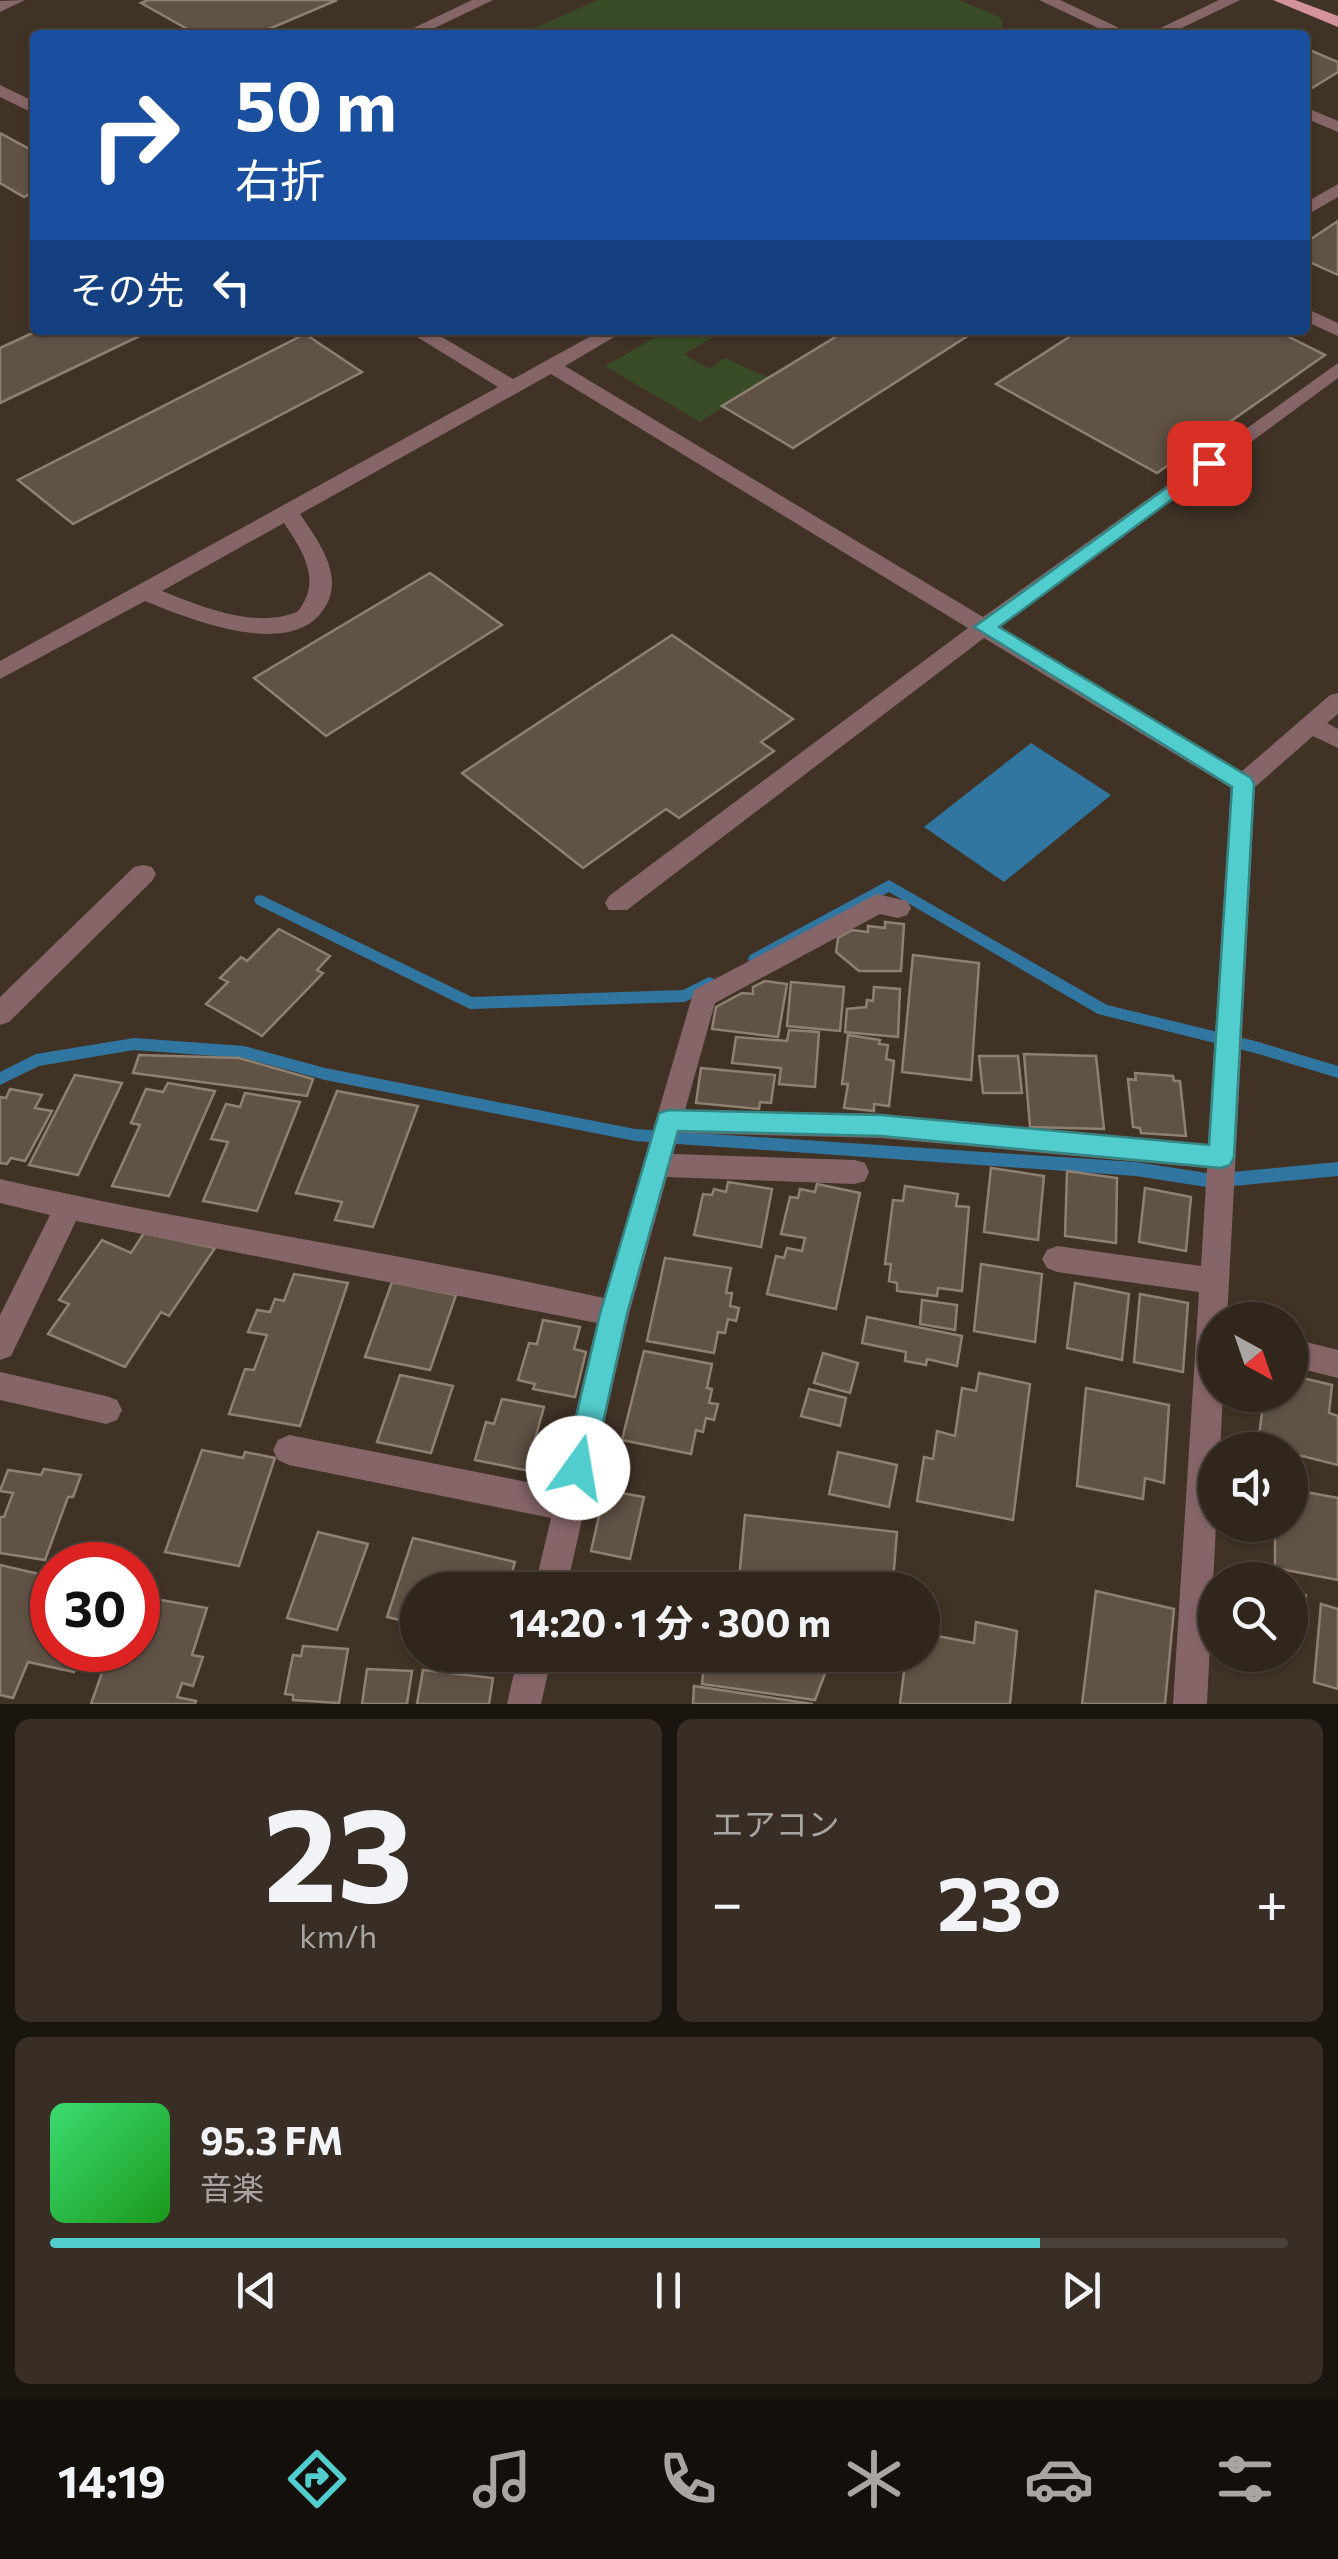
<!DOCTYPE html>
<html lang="ja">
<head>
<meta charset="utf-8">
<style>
  body { margin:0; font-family:Commissioner,"Noto Sans JP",sans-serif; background:#382e25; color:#f1f3f6; height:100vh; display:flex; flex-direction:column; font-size:38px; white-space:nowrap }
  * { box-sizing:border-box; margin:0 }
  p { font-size:32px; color:#a8a5a3 }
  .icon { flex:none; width:55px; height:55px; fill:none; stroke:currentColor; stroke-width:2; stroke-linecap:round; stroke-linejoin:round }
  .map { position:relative; height:1704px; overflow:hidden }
  .details { display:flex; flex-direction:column; gap:15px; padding:15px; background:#1a150f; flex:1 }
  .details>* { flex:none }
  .top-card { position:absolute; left:30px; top:30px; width:1280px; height:305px; border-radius:10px; box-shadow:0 2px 8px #0004,0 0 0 2px #4b433b; background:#1a4fa0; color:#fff; overflow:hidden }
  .needle { width:65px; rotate:140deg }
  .controls { position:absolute; left:1198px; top:1302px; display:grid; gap:20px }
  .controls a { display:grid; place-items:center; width:110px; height:110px; border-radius:50%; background:#30261c; box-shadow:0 2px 8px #0004,0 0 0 2px #4b433b; font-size:50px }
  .speed { position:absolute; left:30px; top:1542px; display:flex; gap:20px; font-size:50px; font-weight:700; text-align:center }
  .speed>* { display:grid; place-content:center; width:130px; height:130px; border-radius:50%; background:#30261c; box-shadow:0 2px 8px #0004,0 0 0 2px #4b433b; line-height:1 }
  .speed .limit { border:15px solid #d22; background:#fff; color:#111 }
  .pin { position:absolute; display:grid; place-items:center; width:85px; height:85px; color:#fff; margin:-42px; border-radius:20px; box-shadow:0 5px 15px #0006 }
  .me { position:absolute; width:110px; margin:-55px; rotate:13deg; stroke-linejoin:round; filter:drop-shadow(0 0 8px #0008) }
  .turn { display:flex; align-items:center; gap:35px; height:210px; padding:0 40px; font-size:45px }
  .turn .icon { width:130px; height:130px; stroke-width:2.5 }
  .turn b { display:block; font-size:70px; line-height:85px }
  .then { display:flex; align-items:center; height:95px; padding:0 40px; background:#0003; gap:20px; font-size:38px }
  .big { font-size:75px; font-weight:700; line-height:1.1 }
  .details .tile { flex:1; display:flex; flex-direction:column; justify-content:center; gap:15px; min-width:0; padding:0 35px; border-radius:15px; background:#382e25 }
  .details .dial { align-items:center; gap:0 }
  .dial b { font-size:130px; line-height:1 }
  .song { display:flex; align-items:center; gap:30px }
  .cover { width:120px; height:120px; border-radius:15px; background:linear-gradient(135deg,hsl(140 70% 55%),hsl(120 70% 35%)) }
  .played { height:10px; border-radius:5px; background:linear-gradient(90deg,#52cdcd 80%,#4b433b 80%) }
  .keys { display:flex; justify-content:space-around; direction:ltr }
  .heat { display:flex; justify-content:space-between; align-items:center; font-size:55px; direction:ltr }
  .details .tiles { flex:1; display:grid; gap:15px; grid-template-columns:1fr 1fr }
  .tile:last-child { grid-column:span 2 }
  .trip { position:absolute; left:400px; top:1572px; width:540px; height:100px; border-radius:50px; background:#30261c; box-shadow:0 2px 8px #0004,0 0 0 2px #4b433b; font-weight:700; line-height:100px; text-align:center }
  .tabs { display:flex; height:160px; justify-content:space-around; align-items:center; background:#130f0b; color:#a8a5a3 }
  .tabs .icon { width:70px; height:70px }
  .tabs .selected { color:#52cdcd }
  .tabs b { font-size:45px; color:#f1f3f6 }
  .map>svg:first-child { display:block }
  .green { fill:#3a4c27 }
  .water { fill:#3176a0 }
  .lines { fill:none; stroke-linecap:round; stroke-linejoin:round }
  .stream { fill:#3176a0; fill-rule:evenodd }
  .building { fill:#605245; stroke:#8f8172; stroke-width:2.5 }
  .minor { fill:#866569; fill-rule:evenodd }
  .major { fill:#d4929b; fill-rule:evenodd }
  .route { fill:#52cdcd; stroke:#358585; stroke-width:2.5 }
</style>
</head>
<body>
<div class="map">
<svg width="1338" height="1704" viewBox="0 0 1338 1704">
  <rect width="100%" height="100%" fill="#403326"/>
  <g class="green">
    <path d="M 598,0 L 959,0 L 1001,18 L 1004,35 L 519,35 Z"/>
    <path d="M 668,330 L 725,330 L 684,354 L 709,369 L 725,358 L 769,378 L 700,422 L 605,366 Z"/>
  </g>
  <path class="water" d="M 1031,743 L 1111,795 L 1004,882 L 924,827 Z"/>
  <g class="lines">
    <g class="stream">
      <path d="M 889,880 L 1107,1005 L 1255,1041 L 1338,1066 L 1338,1078 L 1255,1053 L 1098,1014 L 889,892 L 760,963 L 750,963 L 748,959 L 750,955 Z"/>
      <path d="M 261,895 L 472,997 L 683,990 L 709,977 L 714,979 L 716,983 L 714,987 L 685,1002 L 470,1009 L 256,904 L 254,900 L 256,896 Z"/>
      <path d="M 134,1038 L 244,1046 L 325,1068 L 635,1129 L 1136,1162 L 1213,1174 L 1338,1162 L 1338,1176 L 1213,1188 L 1136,1176 L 635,1141 L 325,1080 L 244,1058 L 134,1050 L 39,1066 L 0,1085 L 0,1072 L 36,1054 Z"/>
    </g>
  </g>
  <g class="building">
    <path d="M 148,0 L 337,0 L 255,35 L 198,35 L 141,3 Z"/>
    <path d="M 1305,48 L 1338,62 L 1338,72 L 1307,91 Z"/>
    <path d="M 0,133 L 35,152 L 35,192 L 24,197 L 0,183 Z"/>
    <path d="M 1338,221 L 1338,275 L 1305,260 L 1305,243 Z"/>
    <path d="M 39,330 L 152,330 L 0,403 L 0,348 Z"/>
    <path d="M 847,330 L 977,330 L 793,448 L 722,406 Z"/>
    <path d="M 1080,330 L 1275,330 L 1325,355 L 1157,473 L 996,384 Z"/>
    <path d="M 305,334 L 362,372 L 73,524 L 18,480 Z"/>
    <path d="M 430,573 L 502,625 L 326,736 L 254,678 Z"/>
    <path d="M 672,635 L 793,719 L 761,742 L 774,751 L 679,818 L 666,809 L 583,868 L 462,773 Z"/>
    <path d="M 885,922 L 904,924 L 901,971 L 859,971 L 836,952 L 838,938 L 852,930 L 868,932 L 868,926 L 885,928 Z"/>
    <path d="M 279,929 L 330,956 L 317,970 L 323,973 L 262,1036 L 206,1004 L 228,982 L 220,978 L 241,957 L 247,961 Z"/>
    <path d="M 913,955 L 979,963 L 971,1080 L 902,1072 Z"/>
    <path d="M 765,981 L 787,984 L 778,1037 L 712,1029 L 716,1007 L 742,993 L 753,994 L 753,987 Z"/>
    <path d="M 791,982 L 844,987 L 840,1031 L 787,1026 Z"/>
    <path d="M 874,987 L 900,989 L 898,1037 L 845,1032 L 847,1009 L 866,1007 L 867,1000 L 873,1001 Z"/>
    <path d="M 789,1030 L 819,1032 L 815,1087 L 779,1084 L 781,1068 L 732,1063 L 736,1037 L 787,1041 Z"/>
    <path d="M 848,1035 L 880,1040 L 879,1044 L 888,1045 L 886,1059 L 894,1061 L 889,1106 L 874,1104 L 874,1111 L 844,1108 L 848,1084 L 842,1084 Z"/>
    <path d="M 1024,1054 L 1096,1056 L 1104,1129 L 1030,1127 Z"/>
    <path d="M 139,1055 L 239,1058 L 313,1079 L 307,1096 L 133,1073 Z"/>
    <path d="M 979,1056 L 1018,1056 L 1022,1093 L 983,1093 Z"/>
    <path d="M 701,1068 L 775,1075 L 771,1103 L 760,1102 L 759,1109 L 696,1103 Z"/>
    <path d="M 1135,1073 L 1173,1076 L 1174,1081 L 1180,1081 L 1186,1136 L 1141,1133 L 1140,1128 L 1133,1127 L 1128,1079 L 1136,1080 Z"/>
    <path d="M 75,1075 L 122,1083 L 78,1175 L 29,1165 Z"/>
    <path d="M 168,1083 L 215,1091 L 169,1196 L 112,1186 L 140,1125 L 131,1123 L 146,1089 L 163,1092 Z"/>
    <path d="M 10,1089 L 42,1095 L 35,1108 L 52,1111 L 25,1161 L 11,1158 L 7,1164 L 0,1163 L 0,1097 L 6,1098 Z"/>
    <path d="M 337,1091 L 418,1106 L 373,1227 L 335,1220 L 342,1202 L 296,1193 Z"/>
    <path d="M 245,1093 L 300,1102 L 257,1211 L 203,1201 L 228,1142 L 211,1139 L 226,1104 L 240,1107 Z"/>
    <path d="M 991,1168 L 1044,1176 L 1038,1240 L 984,1232 Z"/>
    <path d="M 1067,1171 L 1117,1178 L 1116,1243 L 1065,1236 Z"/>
    <path d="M 728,1182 L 772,1189 L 761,1247 L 694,1235 L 703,1194 L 712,1195 L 714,1189 L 726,1192 Z"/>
    <path d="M 817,1184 L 860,1193 L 836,1309 L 767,1294 L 776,1256 L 784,1258 L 787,1248 L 802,1251 L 805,1238 L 781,1234 L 790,1197 L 798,1198 L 800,1189 L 815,1192 Z"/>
    <path d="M 905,1186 L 958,1194 L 956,1206 L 969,1207 L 962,1291 L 938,1288 L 937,1296 L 897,1291 L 897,1283 L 889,1281 L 891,1264 L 885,1264 L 893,1200 L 903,1201 Z"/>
    <path d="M 1145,1188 L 1191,1197 L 1186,1251 L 1139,1242 Z"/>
    <path d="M 144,1233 L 215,1248 L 169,1316 L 161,1312 L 125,1367 L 48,1334 L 69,1304 L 59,1300 L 102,1240 L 131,1253 Z"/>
    <path d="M 665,1258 L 731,1268 L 726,1293 L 732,1293 L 730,1306 L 739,1308 L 736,1321 L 728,1319 L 725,1333 L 718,1332 L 714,1353 L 647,1341 Z"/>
    <path d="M 981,1264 L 1042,1274 L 1035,1342 L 974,1331 Z"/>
    <path d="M 294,1274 L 348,1283 L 300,1426 L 229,1414 L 245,1369 L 254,1370 L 267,1335 L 248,1332 L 257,1310 L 270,1312 L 275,1299 L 284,1301 Z"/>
    <path d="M 392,1282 L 456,1295 L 430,1370 L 365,1357 Z"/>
    <path d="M 1075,1283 L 1129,1294 L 1122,1360 L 1067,1348 Z"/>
    <path d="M 1140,1294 L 1188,1303 L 1183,1372 L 1134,1362 Z"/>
    <path d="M 922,1300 L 957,1305 L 955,1330 L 920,1324 Z"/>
    <path d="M 867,1317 L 962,1336 L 957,1366 L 927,1359 L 926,1365 L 905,1361 L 906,1352 L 862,1343 Z"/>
    <path d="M 543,1320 L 580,1327 L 574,1349 L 586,1352 L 575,1397 L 533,1389 L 535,1384 L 518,1380 L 529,1343 L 537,1344 Z"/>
    <path d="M 644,1351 L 712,1364 L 707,1388 L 712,1389 L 709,1403 L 718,1404 L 714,1420 L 706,1418 L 703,1432 L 696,1430 L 691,1454 L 622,1440 Z"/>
    <path d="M 823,1353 L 858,1363 L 850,1393 L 814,1383 Z"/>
    <path d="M 979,1373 L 1030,1384 L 1013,1520 L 917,1501 L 924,1457 L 933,1459 L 937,1431 L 955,1436 L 962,1388 L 976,1391 Z"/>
    <path d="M 400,1375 L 453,1386 L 431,1453 L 377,1442 Z"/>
    <path d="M 1290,1375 L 1332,1385 L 1329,1413 L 1338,1416 L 1338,1465 L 1290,1453 L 1290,1450 L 1258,1445 L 1264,1395 L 1290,1395 Z"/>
    <path d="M 1086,1388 L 1169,1405 L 1164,1483 L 1145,1478 L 1143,1499 L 1077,1486 Z"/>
    <path d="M 809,1389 L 846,1398 L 840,1426 L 801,1416 Z"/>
    <path d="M 502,1399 L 544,1407 L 535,1439 L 562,1445 L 554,1476 L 475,1460 L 486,1422 L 494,1424 Z"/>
    <path d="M 202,1450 L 243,1458 L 245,1452 L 275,1458 L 239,1566 L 165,1552 Z"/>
    <path d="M 838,1452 L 897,1465 L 889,1507 L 829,1494 Z"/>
    <path d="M 44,1469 L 81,1475 L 73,1497 L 68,1497 L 45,1560 L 0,1553 L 0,1517 L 4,1517 L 13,1493 L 0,1491 L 8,1470 L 41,1475 Z"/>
    <path d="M 1290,1489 L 1338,1498 L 1338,1580 L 1275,1568 L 1275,1525 L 1290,1525 Z"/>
    <path d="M 605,1490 L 644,1497 L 630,1559 L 591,1551 Z"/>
    <path d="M 745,1515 L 897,1532 L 894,1569 L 877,1590 L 738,1590 Z"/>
    <path d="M 318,1532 L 368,1544 L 337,1630 L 287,1618 Z"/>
    <path d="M 413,1538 L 515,1562 L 507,1590 L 418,1590 L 418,1624 L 387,1617 Z"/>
    <path d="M 0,1565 L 52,1577 L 52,1650 L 83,1650 L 74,1672 L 28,1662 L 13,1698 L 0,1695 Z"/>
    <path d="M 1290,1590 L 1306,1595 L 1299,1641 L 1290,1638 Z"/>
    <path d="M 1096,1591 L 1174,1609 L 1165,1704 L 1082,1704 Z"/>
    <path d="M 138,1596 L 207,1608 L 192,1655 L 203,1657 L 193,1686 L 182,1683 L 177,1697 L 196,1701 L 195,1704 L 91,1704 L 110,1650 L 138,1650 Z"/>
    <path d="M 1321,1604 L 1338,1609 L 1338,1689 L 1314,1682 Z"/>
    <path d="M 976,1622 L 1017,1631 L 1010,1704 L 900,1704 L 906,1655 L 922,1655 L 922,1633 L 974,1643 Z"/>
    <path d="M 303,1646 L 348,1649 L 339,1703 L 293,1700 L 293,1695 L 285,1694 L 293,1655 L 301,1656 Z"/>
    <path d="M 705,1655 L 832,1655 L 815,1700 L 702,1684 Z"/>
    <path d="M 367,1669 L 412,1671 L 407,1704 L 362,1704 Z"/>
    <path d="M 423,1670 L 493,1678 L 489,1704 L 417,1704 Z"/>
    <path d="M 694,1686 L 813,1704 L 693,1704 Z"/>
  </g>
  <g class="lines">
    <g class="minor">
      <path d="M 25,0 L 0,12 L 0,1 Z"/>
      <path d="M 472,0 L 493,0 L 420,35 L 399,35 Z"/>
      <path d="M 1039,0 L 1060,0 L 1134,35 L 1113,35 Z"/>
      <path d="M 1219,0 L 1240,0 L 1167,35 L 1146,35 Z"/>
      <path d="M 0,85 L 35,102 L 35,114 L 0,97 Z"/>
      <path d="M 1305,107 L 1338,121 L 1338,132 L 1305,118 Z"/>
      <path d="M 1338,184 L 1338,197 L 1305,216 L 1305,203 Z"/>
      <path d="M 1305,308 L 1338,323 L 1338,336 L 1305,321 Z"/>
      <path d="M 406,330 L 430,330 L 513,379 L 602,330 L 626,330 L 565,366 L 983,617 L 1338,363 L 1338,378 L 1000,627 L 1241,772 L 1330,695 L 1338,693 L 1338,714 L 1327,723 L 1338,729 L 1338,748 L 1313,736 L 1255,787 L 1227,1320 L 1215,1320 L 1215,1395 L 1223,1395 L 1220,1450 L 1215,1450 L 1216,1525 L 1207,1704 L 1173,1704 L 1199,1292 L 1057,1272 L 1047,1268 L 1042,1259 L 1047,1250 L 1057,1246 L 1201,1266 L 1207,1168 L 881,1138 L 679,1133 L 673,1154 L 855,1160 L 865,1163 L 869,1172 L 865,1181 L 855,1184 L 667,1177 L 629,1314 L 566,1590 L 534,1590 L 551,1518 L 289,1465 L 278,1460 L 273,1450 L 278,1440 L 289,1435 L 558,1488 L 597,1323 L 76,1221 L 11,1356 L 0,1360 L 0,1315 L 50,1215 L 0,1203 L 0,1179 C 200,1225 403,1253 604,1298 L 694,990 L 877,894 L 907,901 L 911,908 L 907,915 L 898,918 L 880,914 L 715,1003 L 685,1110 L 881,1114 L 1208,1144 L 1231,788 L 984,638 L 627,910 L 609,910 L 605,903 L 609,896 L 968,628 L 551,374 L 300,514 C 319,542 348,580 321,613 C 285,658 189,619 145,601 L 0,679 L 0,661 L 498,387 ZM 284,523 C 303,551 323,582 297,612 C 254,629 203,607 162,591 Z"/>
      <path d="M 143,865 L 152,867 L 156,874 L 152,881 L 9,1022 L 0,1025 L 0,997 L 134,867 Z"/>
      <path d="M 1290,1338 L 1338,1350 L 1338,1378 L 1290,1366 Z"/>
      <path d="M 0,1372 L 106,1396 L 117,1400 L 122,1410 L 117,1420 L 106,1424 L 0,1400 Z"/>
      <path d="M 518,1655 L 552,1655 L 541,1704 L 507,1704 Z"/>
    </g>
    <path class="major" d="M 1273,0 L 1295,0 L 1338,16 L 1338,27 Z"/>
  </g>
  <path class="route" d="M 1209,457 L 1216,459 L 1216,467 L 999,627 L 1251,778 L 1254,784 L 1234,1157 L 1230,1165 L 1221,1168 L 881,1136 L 678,1131 L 627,1314 L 593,1468 L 588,1478 L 578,1482 L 568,1478 L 564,1468 L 600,1314 L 659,1113 L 668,1110 L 881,1115 L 1209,1145 L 1232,787 L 974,627 Z"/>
</svg>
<div class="controls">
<a><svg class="needle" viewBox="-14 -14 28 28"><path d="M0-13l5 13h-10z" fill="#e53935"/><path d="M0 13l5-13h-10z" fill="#a8a5a3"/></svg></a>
<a><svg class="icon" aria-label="sound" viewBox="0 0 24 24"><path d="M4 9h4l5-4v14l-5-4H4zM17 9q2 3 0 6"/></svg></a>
<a><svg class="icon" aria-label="search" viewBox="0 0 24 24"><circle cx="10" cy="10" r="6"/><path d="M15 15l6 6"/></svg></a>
</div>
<div class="speed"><div class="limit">30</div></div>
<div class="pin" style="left:1209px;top:463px;background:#d93025"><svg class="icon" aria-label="arrive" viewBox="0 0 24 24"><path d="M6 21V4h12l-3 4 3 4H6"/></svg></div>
<svg class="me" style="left:578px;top:1468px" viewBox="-20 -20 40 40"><circle r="19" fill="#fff"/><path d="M0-13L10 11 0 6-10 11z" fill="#52cdcd"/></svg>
<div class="trip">14:20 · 1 分 · 300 m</div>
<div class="top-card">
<div class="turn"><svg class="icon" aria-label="right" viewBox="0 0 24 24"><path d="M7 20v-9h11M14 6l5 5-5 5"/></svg><div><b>50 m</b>右折</div></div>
<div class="then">その先<svg class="icon" aria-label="left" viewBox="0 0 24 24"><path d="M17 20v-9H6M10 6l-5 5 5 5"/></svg></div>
</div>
</div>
<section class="details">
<div class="tiles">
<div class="tile dial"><b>23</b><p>km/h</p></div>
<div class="tile"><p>エアコン</p>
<div class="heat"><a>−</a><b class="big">23°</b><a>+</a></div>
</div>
<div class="tile">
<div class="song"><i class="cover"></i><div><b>95.3 FM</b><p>音楽</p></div></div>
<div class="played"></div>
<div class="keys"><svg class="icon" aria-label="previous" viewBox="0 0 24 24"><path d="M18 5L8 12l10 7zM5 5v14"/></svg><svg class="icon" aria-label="pause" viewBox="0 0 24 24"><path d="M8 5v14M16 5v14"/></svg><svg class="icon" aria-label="next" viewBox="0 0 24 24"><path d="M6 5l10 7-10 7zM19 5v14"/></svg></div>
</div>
</div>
</section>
<nav class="tabs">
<b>14:19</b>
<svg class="icon selected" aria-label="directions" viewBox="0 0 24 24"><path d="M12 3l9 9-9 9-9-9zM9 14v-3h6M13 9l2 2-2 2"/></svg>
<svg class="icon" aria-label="music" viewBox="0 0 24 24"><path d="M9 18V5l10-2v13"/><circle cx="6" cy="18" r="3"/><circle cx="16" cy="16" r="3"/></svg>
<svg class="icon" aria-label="phone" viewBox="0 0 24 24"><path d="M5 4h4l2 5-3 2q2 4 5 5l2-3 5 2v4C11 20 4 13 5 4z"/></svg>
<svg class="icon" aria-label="climate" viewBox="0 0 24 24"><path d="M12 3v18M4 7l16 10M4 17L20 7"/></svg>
<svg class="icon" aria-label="car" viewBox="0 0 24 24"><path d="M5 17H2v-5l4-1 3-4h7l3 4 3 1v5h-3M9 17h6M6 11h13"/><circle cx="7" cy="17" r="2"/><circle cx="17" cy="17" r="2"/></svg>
<svg class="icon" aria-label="filters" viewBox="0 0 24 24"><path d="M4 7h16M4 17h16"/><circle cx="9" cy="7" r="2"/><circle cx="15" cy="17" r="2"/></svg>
</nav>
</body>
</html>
